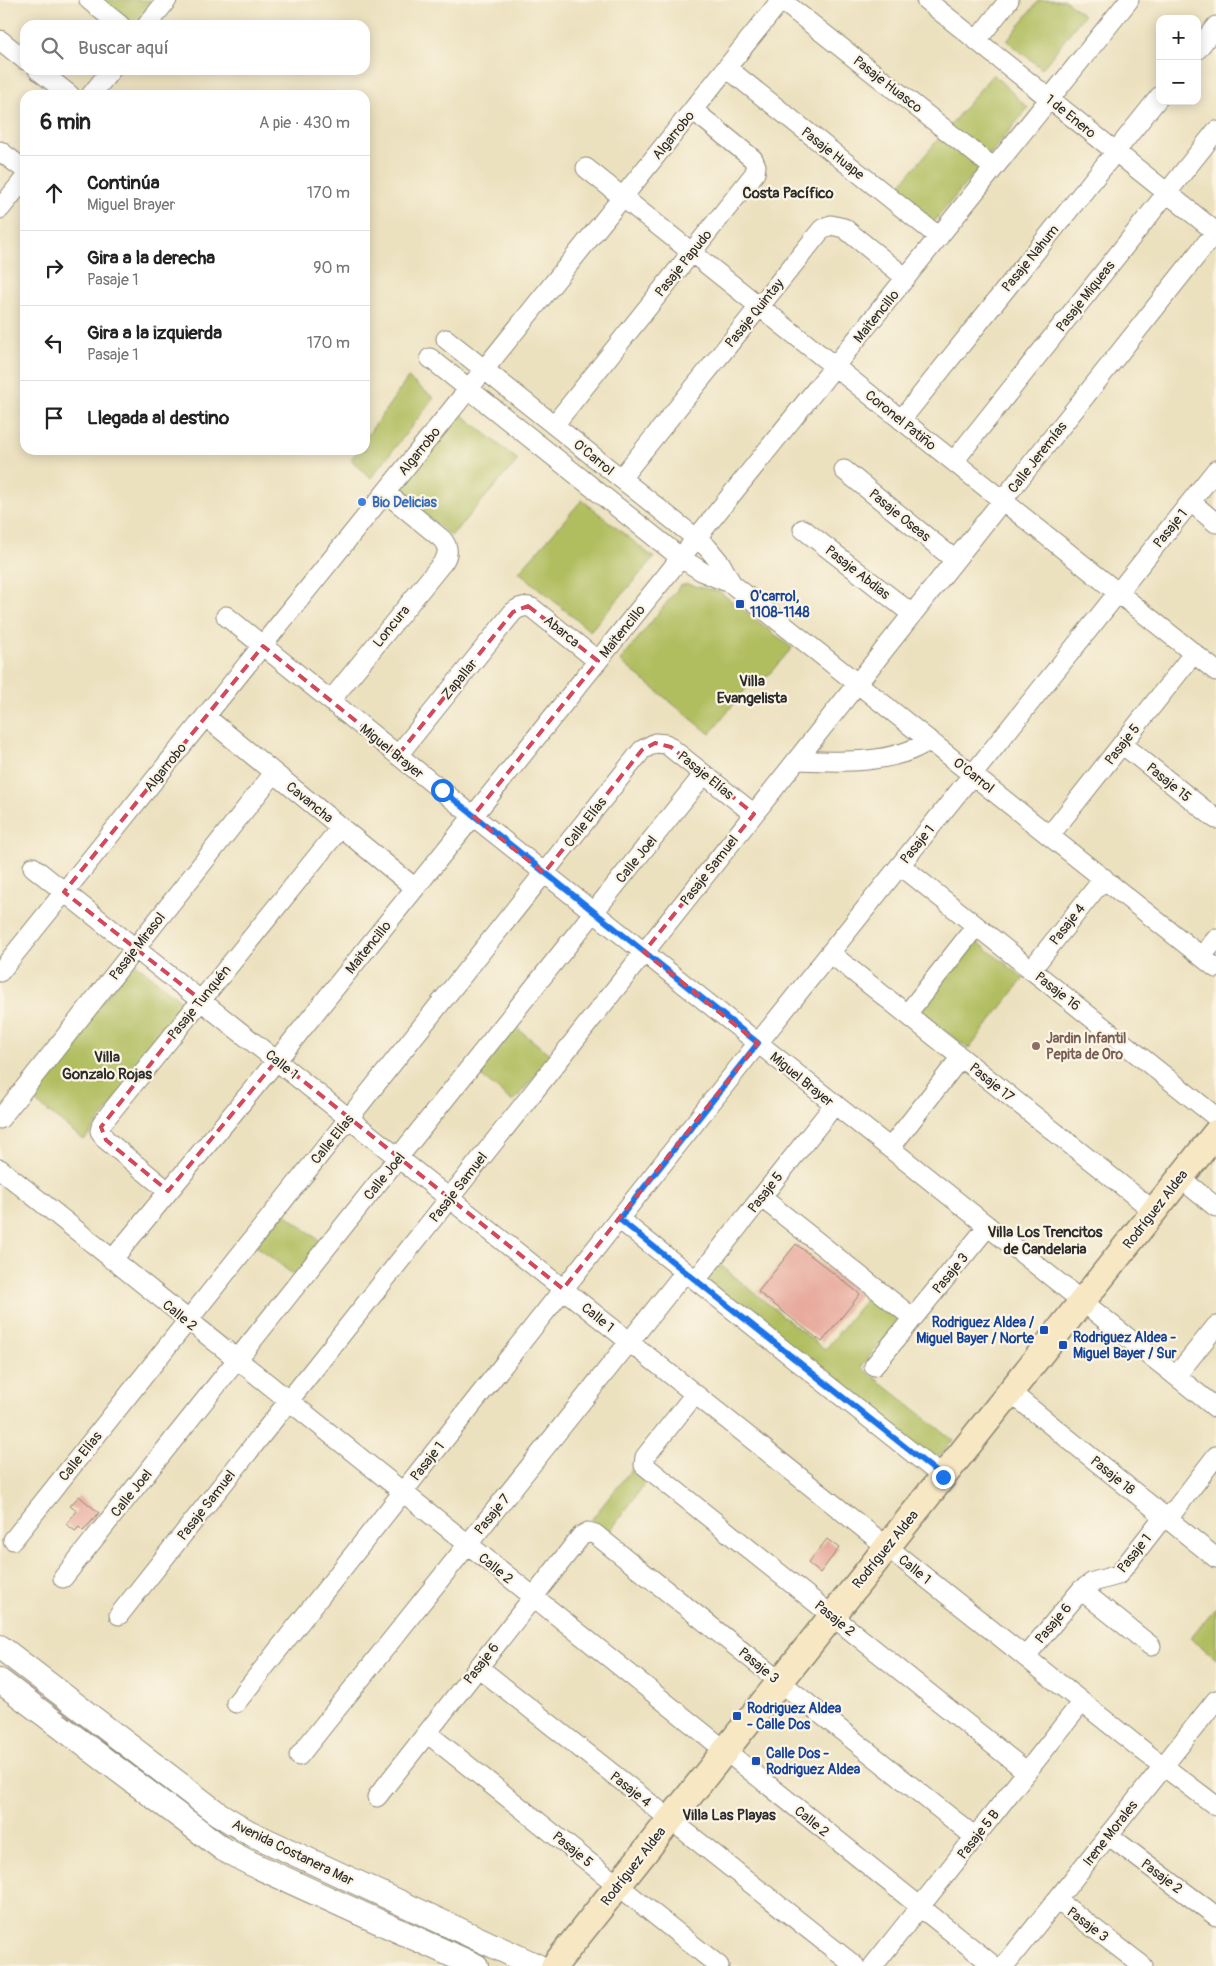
<!DOCTYPE html>
<html lang="es">
<head>
<meta charset="utf-8">
<style>
  :root { --surface:#fff; --page:#f2f2f2; --text:#222; --muted:#767676; --line:#e0e0e0 }
  body { margin:0; font-family:Pangolin,sans-serif; background:var(--page); color:var(--text) }
  .controls { position:absolute; right:15px; top:15px; display:grid; overflow:hidden; border-radius:10px; box-shadow:0 2px 12px #0003 }
  .controls button { width:45px; height:45px; display:grid; place-items:center; padding:0; border:0; border-bottom:1px solid var(--line); background:var(--surface); color:var(--text); font:25px sans-serif }
  .stop { position:absolute; width:15px; height:15px; margin:-11px; border:4px solid #1a73e8; border-radius:50%; background:#fff }
  .stop.end { background:#1a73e8; border-color:#fff; box-shadow:0 1px 5px #0008 }
  .list { margin:0; padding:0; list-style:none }
  h2 { display:flex; justify-content:space-between; align-items:center; height:65px; margin:0; padding:0 20px; font-size:21px }
  h2 small { font-size:16px; font-weight:400; color:var(--muted) }
  .list li { display:grid; grid-template-columns:32px 1fr auto; gap:15px; align-items:center; box-sizing:border-box; height:75px; padding:0 20px; border-top:1px solid var(--line) }
  .list b { display:block; font-size:19px; white-space:nowrap }
  .list p { margin:0; font-size:16px; white-space:nowrap; color:var(--muted) }
  .list em { font-size:16px; font-style:normal; color:var(--muted) }
  .icon { flex:none; width:28px; height:28px; fill:none; stroke:currentColor; stroke-width:2; stroke-linecap:round; stroke-linejoin:round }
  .map { position:relative; flex:none; width:1216px; height:1966px; overflow:hidden }
  .search { position:absolute; background:var(--surface); box-shadow:0 2px 12px #0003; left:20px; top:20px; width:350px; height:55px; display:flex; align-items:center; gap:12px; box-sizing:border-box; padding:0 18px; border-radius:15px; color:var(--muted); font-size:19px }
  .panel { position:absolute; background:var(--surface); box-shadow:0 2px 12px #0003; left:20px; top:90px; width:350px; height:365px; border-radius:15px }
  .map>svg:first-child { display:block }
  .green { fill:#b1be60; stroke:#6e7446 }
  .building { fill:#e7a99c }
  .lines { fill:none; stroke-linecap:round; stroke-linejoin:round }
  .minor-casing { stroke:#8c8675; stroke-width:21 }
  .tertiary-casing { stroke:#8c8675; stroke-width:26 }
  .secondary-casing { stroke:#8c8675; stroke-width:29 }
  .minor { stroke:#fff; stroke-width:19 }
  .tertiary { stroke:#fff; stroke-width:24 }
  .secondary { stroke:#f7e8c3; stroke-width:26 }
  .route { stroke:#1a73e8; stroke-width:6 }
  .marked { fill:none; stroke:#d1495b; stroke-width:4; stroke-dasharray:10 6; stroke-linejoin:round }
  .shop-dot { fill:#3f7fe0; stroke:#fcf5e5; stroke-width:2 }
  .transit-dot { fill:#1a4fb4; stroke:#fcf5e5; stroke-width:2 }
  .education-dot { fill:#8d6e63; stroke:#fcf5e5; stroke-width:2 }
  .labels { text-anchor:middle; stroke-width:4.5; stroke-linejoin:round; paint-order:stroke }
  .street-label { font-size:14px; fill:#2b2b2b; stroke:#fcf5e5 }
  .shop-label { font-size:14px; font-weight:bold; fill:#366cbe; stroke:#fcf5e5; text-anchor:start }
  .transit-label { font-size:14px; font-weight:bold; fill:#164399; stroke:#fcf5e5; text-anchor:start }
  .education-label { font-size:14px; font-weight:bold; fill:#785e54; stroke:#fcf5e5; text-anchor:start }
  .neighbourhood-label { font-size:15px; font-weight:bold; fill:#2b2b2b; stroke:#fcf5e5 }
</style>
</head>
<body>
<div class="map">
<svg width="1216" height="1966" viewBox="0 0 1216 1966">
  <rect width="100%" height="100%" fill="#fcf5e5"/>
  <filter id="ink" filterUnits="userSpaceOnUse"><feTurbulence type="fractalNoise" baseFrequency=".02" numOctaves="2"/><feDisplacementMap in="SourceGraphic" scale="10" xChannelSelector="R" yChannelSelector="G"/><feConvolveMatrix kernelMatrix="1 2 1 2 8 2 1 2 1" color-interpolation-filters="sRGB"/></filter>
  <filter id="wash" filterUnits="userSpaceOnUse"><feTurbulence type="fractalNoise" baseFrequency=".0096" numOctaves="4" result="noise"/><feDisplacementMap in="SourceGraphic" scale="20" xChannelSelector="R" yChannelSelector="G"/><feGaussianBlur stdDeviation="1.12" result="paint"/><feColorMatrix in="noise" values="0 0 0 0 0 0 0 0 0 0 0 0 0 0 0 0 0 1.4 0 .05"/><feComposite in="paint" operator="in"/></filter>
  <g filter="url(#wash)">
    <rect width="100%" height="100%" fill="#ece1bf"/>
    <path class="green" d="M 99,0 L 156,0 L 138,23 L 130,24 Z
      M 1039,0 L 1065,0 L 1084,15 L 1042,69 L 1007,41 Z
      M 993,74 L 1028,108 L 934,222 L 895,191 Z
      M 408,378 L 434,398 L 371,478 L 351,460 L 357,450 L 365,450 L 365,439 Z
      M 460,413 L 518,460 L 451,536 L 398,491 Z
      M 582,500 L 654,558 L 590,631 L 519,572 Z
      M 687,584 L 720,592 L 792,648 L 763,681 L 756,676 L 710,734 L 620,661 L 680,586 Z
      M 975,940 L 1024,978 L 969,1049 L 919,1011 Z
      M 134,962 L 190,1008 L 84,1140 L 27,1095 Z
      M 513,1025 L 552,1056 L 513,1102 L 476,1072 Z
      M 282,1211 L 321,1242 L 295,1276 L 255,1245 Z
      M 719,1264 L 825,1350 L 869,1295 L 900,1319 L 861,1367 L 953,1440 L 935,1462 L 705,1280 Z
      M 631,1470 L 646,1482 L 608,1534 L 591,1520 Z
      M 1216,1607 L 1216,1658 L 1190,1638 Z"/>
    <g id="blocks">
      <path class="building" d="M 796,1244 L 860,1294 L 822,1342 L 758,1292 Z
        M 79,1496 L 99,1513 L 83,1531 L 79,1527 L 75,1531 L 66,1524 L 77,1511 L 70,1506 Z
        M 827,1539 L 839,1548 L 820,1573 L 808,1563 Z"/>
    </g>
  </g>
  <g filter="url(#ink)">
    <use href="#blocks" fill-opacity="0" stroke="#8c8675" stroke-width="1"/>
    <g class="lines">
      <g class="minor-casing">
        <path id="minor" d="M 89,0 L 120,25
          M 781,0 L 994,168
          M 926,0 L 1216,232
          M 147,25 L 167,0
          M 0,40 L 25,60
          M 977,40 L 1009,0
          M 1197,50 L 1216,26
          M 727,68 L 939,237
          M 38,70 L 70,95
          M 91,95 L 111,70
          M 0,151 L 25,170
          M 586,168 L 1216,671
          M 0,209 L 25,178
          M 446,339 L 707,547 L 721,564 L 732,584
          M 430,358 L 681,558 L 703,572 L 732,584 L 1216,968
          M 901,420 L 1160,96
          M 554,425 L 755,173 L 756,166 L 753,159 L 693,110
          M 954,461 L 1216,131
          M 844,470 L 955,560
          M 621,478 L 822,229 L 831,225 L 844,228 L 906,278
          M 1191,502 L 1216,523
          M 803,529 L 912,614
          M 226,616 L 473,816 L 1216,1408
          M 331,700 L 444,561 C 449,553 448,546 442,539 L 386,493
          M 206,717 L 415,888
          M 1122,744 L 1216,819
          M 398,755 L 513,612 C 519,607 525,605 532,608 L 598,661
          M 797,760 C 840,762 893,765 930,740
          M 1050,835 L 1194,653
          M 900,865 L 1216,1117
          M 33,867 L 1146,1753 L 1216,1806
          M 830,953 L 1154,1211
          M 1202,956 L 1216,939
          M 1031,970 L 1104,878
          M 0,972 L 781,0
          M 907,1014 L 976,926
          M 0,1119 L 274,773
          M 890,1148 L 961,1057
          M 0,1169 L 994,1966
          M 1180,1178 L 1216,1207
          M 168,1191 L 106,1140 L 100,1131 L 102,1123 L 341,827
          M 761,1197 L 913,1318
          M 619,1219 L 943,1477
          M 112,1260 L 277,1060 L 1129,0
          M 696,1280 L 835,1104
          M 874,1366 L 988,1226
          M 1176,1376 L 1216,1326
          M 1010,1392 L 1216,1558
          M 695,1394 L 645,1457 L 644,1465 L 1027,1772
          M 13,1540 L 642,750 L 655,743 L 666,744 L 754,814
          M 63,1578 L 704,774
          M 1081,1590 L 1151,1646
          M 119,1615 L 1216,231
          M 1025,1657 L 1081,1590 L 1093,1582 L 1118,1575 L 1157,1525 L 1174,1511 L 1216,1456
          M 478,1667 L 855,1966
          M 236,1703 L 758,1043 L 1216,470
          M 427,1733 L 719,1966
          M 299,1756 L 685,1272
          M 377,1797 L 581,1536 L 588,1532 L 595,1534 L 975,1837
          M 1108,1835 L 1216,1916
          M 1057,1900 L 1143,1966
          M 873,1966 L 1082,1702
          M 1004,1966 L 1216,1700"/>
      </g>
      <g class="tertiary-casing">
        <path id="tertiary" d="M 0,1647 L 217,1813 L 248,1832 L 537,1966
          M 0,1681 L 223,1849 L 252,1864 L 476,1966"/>
      </g>
      <g class="secondary-casing">
        <path id="secondary" d="M 554,1966 L 1216,1133"/>
      </g>
      <use href="#minor" class="minor"/>
      <use href="#tertiary" class="tertiary"/>
      <use href="#secondary" class="secondary"/>
    </g>
  </g>
  <g class="lines" filter="url(#ink)">
    <path class="route" d="M 442,790 L 758,1043 L 619,1219 L 943,1477"/>
  </g>
  <path class="marked" d="M 528,606 L 598,661 L 473,816 L 544,873 L 642,750 L 655,743 L 671,747 L 754,814 L 644,952 L 758,1043 L 563,1289 L 277,1060 L 168,1191 L 106,1140 L 101,1127 L 201,1000 L 64,892 L 263,646 L 398,755 L 513,612 Z"/>
  <circle class="shop-dot" cx="362" cy="502" r="5"/>
  <g class="transit-dot">
    <rect x="735" y="599" width="10" height="10" rx="2.5"/>
    <rect x="1039" y="1325" width="10" height="10" rx="2.5"/>
    <rect x="1058" y="1340" width="10" height="10" rx="2.5"/>
    <rect x="732" y="1711" width="10" height="10" rx="2.5"/>
    <rect x="751" y="1756" width="10" height="10" rx="2.5"/>
  </g>
  <circle class="education-dot" cx="1036" cy="1046" r="5"/>
  <g class="labels">
    <g class="street-label">
      <text transform="translate(888 84) rotate(38)" y="5">Pasaje Huasco</text>
      <text transform="translate(1071 116) rotate(39)" y="5">1 de Enero</text>
      <text transform="translate(673 135) rotate(-51)" y="5">Algarrobo</text>
      <text transform="translate(833 153) rotate(38)" y="5">Pasaje Huape</text>
      <text transform="translate(1030 258) rotate(-51)" y="5">Pasaje Nahum</text>
      <text transform="translate(683 263) rotate(-51)" y="5">Pasaje Papudo</text>
      <text transform="translate(1085 296) rotate(-52)" y="5">Pasaje Miqueas</text>
      <text transform="translate(754 313) rotate(-51)" y="5">Pasaje Quintay</text>
      <text transform="translate(876 316) rotate(-51)" y="5">Maitencillo</text>
      <text transform="translate(901 420) rotate(39)" y="5">Coronel Patiño</text>
      <text transform="translate(419 451) rotate(-51)" y="5">Algarrobo</text>
      <text transform="translate(594 457) rotate(39)" y="5">O'Carrol</text>
      <text transform="translate(1037 457) rotate(-52)" y="5">Calle Jeremías</text>
      <text transform="translate(900 515) rotate(39)" y="5">Pasaje Oseas</text>
      <text transform="translate(1170 528) rotate(-51)" y="5">Pasaje 1</text>
      <text transform="translate(858 572) rotate(38)" y="5">Pasaje Abdias</text>
      <text transform="translate(391 626) rotate(-51)" y="5">Loncura</text>
      <text transform="translate(562 631) rotate(39)" y="5">Abarca</text>
      <text transform="translate(622 631) rotate(-51)" y="5">Maitencillo</text>
      <text transform="translate(459 679) rotate(-51)" y="5">Zapallar</text>
      <text transform="translate(1122 744) rotate(-52)" y="5">Pasaje 5</text>
      <text transform="translate(392 751) rotate(39)" y="5">Miguel Brayer</text>
      <text transform="translate(165 767) rotate(-51)" y="5">Algarrobo</text>
      <text transform="translate(706 775) rotate(39)" y="5">Pasaje Elías</text>
      <text transform="translate(974 775) rotate(38)" y="5">O'Carrol</text>
      <text transform="translate(1169 782) rotate(39)" y="5">Pasaje 15</text>
      <text transform="translate(310 802) rotate(39)" y="5">Cavancha</text>
      <text transform="translate(585 822) rotate(-52)" y="5">Calle Elías</text>
      <text transform="translate(917 844) rotate(-51)" y="5">Pasaje 1</text>
      <text transform="translate(636 859) rotate(-51)" y="5">Calle Joel</text>
      <text transform="translate(709 870) rotate(-52)" y="5">Pasaje Samuel</text>
      <text transform="translate(1067 924) rotate(-52)" y="5">Pasaje 4</text>
      <text transform="translate(137 946) rotate(-52)" y="5">Pasaje Mirasol</text>
      <text transform="translate(368 947) rotate(-51)" y="5">Maitencillo</text>
      <text transform="translate(1058 991) rotate(38)" y="5">Pasaje 16</text>
      <text transform="translate(199 1002) rotate(-51)" y="5">Pasaje Tunquén</text>
      <text transform="translate(282 1064) rotate(39)" y="5">Calle 1</text>
      <text transform="translate(802 1079) rotate(39)" y="5">Miguel Brayer</text>
      <text transform="translate(992 1082) rotate(39)" y="5">Pasaje 17</text>
      <text transform="translate(332 1139) rotate(-51)" y="5">Calle Elías</text>
      <text transform="translate(384 1176) rotate(-51)" y="5">Calle Joel</text>
      <text transform="translate(458 1187) rotate(-52)" y="5">Pasaje Samuel</text>
      <text transform="translate(765 1192) rotate(-52)" y="5">Pasaje 5</text>
      <text transform="translate(1155 1209) rotate(-52)" y="5">Rodríguez Aldea</text>
      <text transform="translate(950 1273) rotate(-51)" y="5">Pasaje 3</text>
      <text transform="translate(180 1315) rotate(39)" y="5">Calle 2</text>
      <text transform="translate(598 1317) rotate(39)" y="5">Calle 1</text>
      <text transform="translate(80 1456) rotate(-51)" y="5">Calle Elías</text>
      <text transform="translate(427 1461) rotate(-52)" y="5">Pasaje 1</text>
      <text transform="translate(1113 1475) rotate(39)" y="5">Pasaje 18</text>
      <text transform="translate(131 1493) rotate(-51)" y="5">Calle Joel</text>
      <text transform="translate(206 1505) rotate(-52)" y="5">Pasaje Samuel</text>
      <text transform="translate(492 1514) rotate(-51)" y="5">Pasaje 7</text>
      <text transform="translate(885 1549) rotate(-51)" y="5">Rodríguez Aldea</text>
      <text transform="translate(1134 1553) rotate(-51)" y="5">Pasaje 1</text>
      <text transform="translate(496 1568) rotate(39)" y="5">Calle 2</text>
      <text transform="translate(915 1569) rotate(39)" y="5">Calle 1</text>
      <text transform="translate(835 1618) rotate(39)" y="5">Pasaje 2</text>
      <text transform="translate(1053 1623) rotate(-50)" y="5">Pasaje 6</text>
      <text transform="translate(481 1663) rotate(-52)" y="5">Pasaje 6</text>
      <text transform="translate(759 1665) rotate(39)" y="5">Pasaje 3</text>
      <text transform="translate(631 1789) rotate(38)" y="5">Pasaje 4</text>
      <text transform="translate(812 1821) rotate(39)" y="5">Calle 2</text>
      <text transform="translate(1110 1833) rotate(-52)" y="5">Irene Morales</text>
      <text transform="translate(978 1834) rotate(-52)" y="5">Pasaje 5 B</text>
      <text transform="translate(573 1849) rotate(39)" y="5">Pasaje 5</text>
      <text transform="translate(293 1852) rotate(26)" y="5">Avenida Costanera Mar</text>
      <text transform="translate(633 1866) rotate(-52)" y="5">Rodríguez Aldea</text>
      <text transform="translate(1162 1876) rotate(37)" y="5">Pasaje 2</text>
      <text transform="translate(1088 1924) rotate(37)" y="5">Pasaje 3</text>
    </g>
    <g class="shop-label">
      <text x="372" y="507">Bio Delicias</text>
    </g>
    <g class="transit-label">
      <text x="750" y="601">O'carrol,<tspan x="750" dy="16">1108-1148</tspan></text>
      <text x="1034" y="1327" text-anchor="end">Rodriguez Aldea /<tspan x="1034" dy="16">Miguel Bayer / Norte</tspan></text>
      <text x="1073" y="1342">Rodriguez Aldea -<tspan x="1073" dy="16">Miguel Bayer / Sur</tspan></text>
      <text x="747" y="1713">Rodriguez Aldea<tspan x="747" dy="16">- Calle Dos</tspan></text>
      <text x="766" y="1758">Calle Dos -<tspan x="766" dy="16">Rodriguez Aldea</tspan></text>
    </g>
    <g class="education-label">
      <text x="1046" y="1043">Jardin Infantil<tspan x="1046" dy="16">Pepita de Oro</tspan></text>
    </g>
    <g class="neighbourhood-label">
      <text x="788" y="198">Costa Pacífico</text>
      <text x="752" y="686">Villa<tspan x="752" dy="17">Evangelista</tspan></text>
      <text x="107" y="1062">Villa<tspan x="107" dy="17">Gonzalo Rojas</tspan></text>
      <text x="1045" y="1237">Villa Los Trencitos<tspan x="1045" dy="17">de Candelaria</tspan></text>
      <text x="729" y="1820">Villa Las Playas</text>
    </g>
  </g>
</svg>
<div class="controls">
<button>+</button>
<button>−</button>
</div>
<div class="stop" style="left:442px;top:790px"></div>
<div class="stop end" style="left:943px;top:1477px"></div>
<div class="search"><svg class="icon" aria-label="search" viewBox="0 0 24 24"><circle cx="10" cy="10" r="6"/><path d="M15 15l6 6"/></svg>Buscar aquí</div>
<section class="panel">
<h2>6 min<small>A pie · 430 m</small></h2>
<ul class="list">
<li><svg class="icon" aria-label="ahead" viewBox="0 0 24 24"><path d="M12 20V5M6 11l6-6 6 6"/></svg><div><b>Continúa</b><p>Miguel Brayer</p></div><em>170 m</em></li>
<li><svg class="icon" aria-label="right" viewBox="0 0 24 24"><path d="M7 20v-9h11M14 6l5 5-5 5"/></svg><div><b>Gira a la derecha</b><p>Pasaje 1</p></div><em>90 m</em></li>
<li><svg class="icon" aria-label="left" viewBox="0 0 24 24"><path d="M17 20v-9H6M10 6l-5 5 5 5"/></svg><div><b>Gira a la izquierda</b><p>Pasaje 1</p></div><em>170 m</em></li>
<li><svg class="icon" aria-label="arrive" viewBox="0 0 24 24"><path d="M6 21V4h12l-3 4 3 4H6"/></svg><div><b>Llegada al destino</b></div></li>
</ul>
</section>
</div>
</body>
</html>
